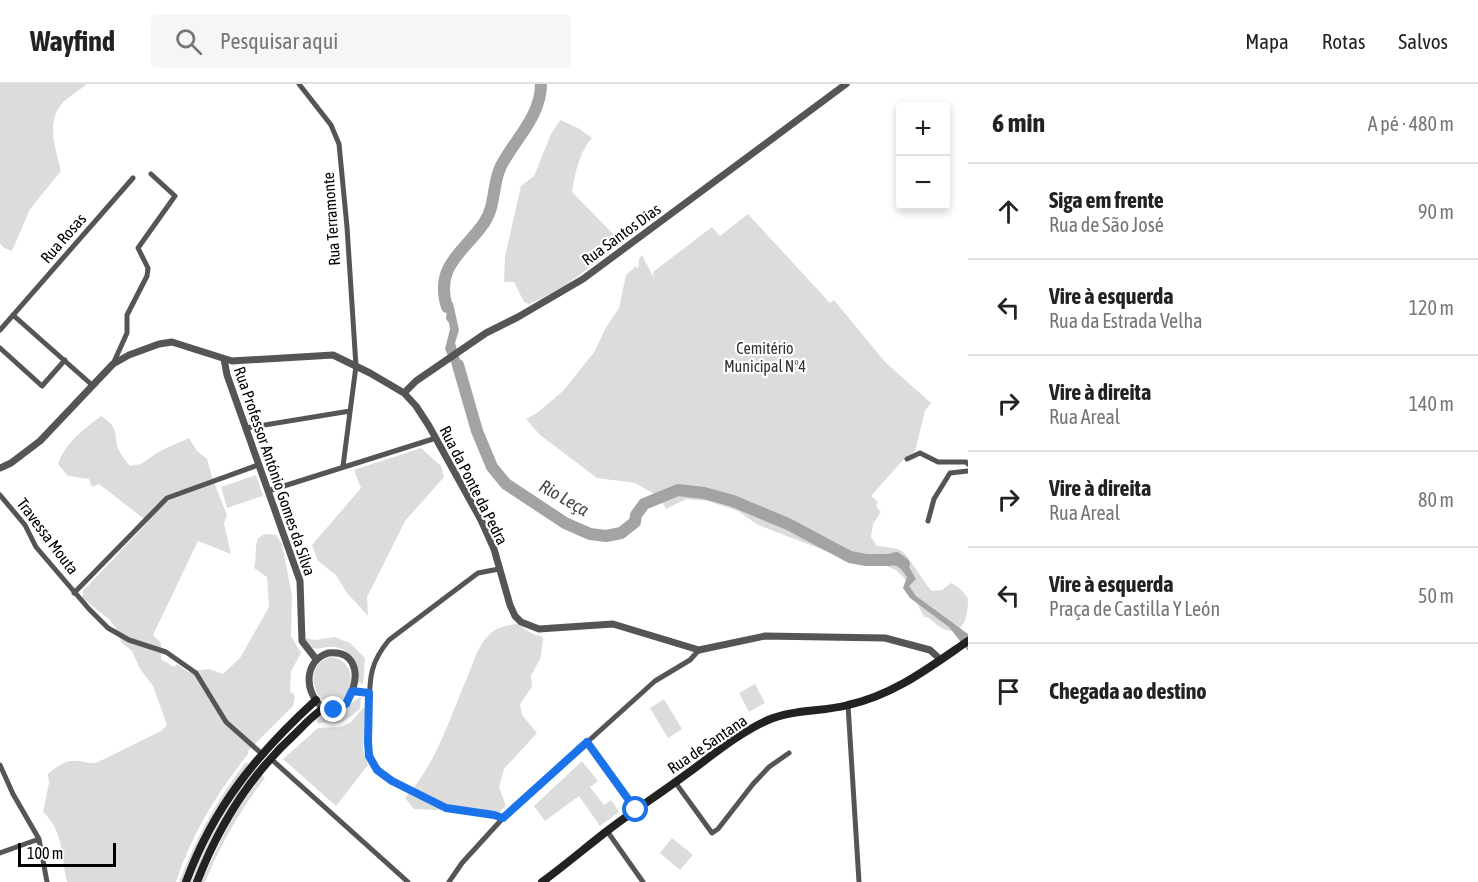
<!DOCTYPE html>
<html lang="pt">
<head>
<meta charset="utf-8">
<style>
  :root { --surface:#fff; --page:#f6f6f6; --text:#222; --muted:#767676; --line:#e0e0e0 }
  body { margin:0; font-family:"Asap Condensed",sans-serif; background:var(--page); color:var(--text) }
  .controls { position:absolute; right:18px; top:18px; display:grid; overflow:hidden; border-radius:6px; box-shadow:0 3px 9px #0003 }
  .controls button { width:54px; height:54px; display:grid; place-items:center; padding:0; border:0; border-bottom:2px solid var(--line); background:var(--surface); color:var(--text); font:30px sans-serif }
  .scale { position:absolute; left:18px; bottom:15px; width:98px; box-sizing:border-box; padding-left:6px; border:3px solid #000; border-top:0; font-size:16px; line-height:21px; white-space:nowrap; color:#000; -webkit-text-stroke:4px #fff; paint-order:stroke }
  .stop { position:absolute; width:18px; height:18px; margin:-14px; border:4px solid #1a73e8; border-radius:50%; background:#fff }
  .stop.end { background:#1a73e8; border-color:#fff; box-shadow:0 2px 6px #0008 }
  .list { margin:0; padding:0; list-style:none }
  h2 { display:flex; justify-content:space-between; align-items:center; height:78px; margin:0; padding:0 24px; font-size:26px }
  h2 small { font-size:20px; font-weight:400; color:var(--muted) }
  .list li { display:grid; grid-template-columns:39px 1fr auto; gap:18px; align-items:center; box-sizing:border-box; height:96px; padding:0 24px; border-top:2px solid var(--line) }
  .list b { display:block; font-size:22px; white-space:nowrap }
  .list p { margin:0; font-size:20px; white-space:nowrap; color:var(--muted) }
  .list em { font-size:20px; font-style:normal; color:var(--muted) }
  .icon { flex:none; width:33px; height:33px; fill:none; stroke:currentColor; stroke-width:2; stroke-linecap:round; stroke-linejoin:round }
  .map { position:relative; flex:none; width:968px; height:798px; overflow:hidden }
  header { display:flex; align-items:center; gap:36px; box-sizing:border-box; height:84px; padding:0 30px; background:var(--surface); border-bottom:2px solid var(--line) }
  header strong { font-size:28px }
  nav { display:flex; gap:33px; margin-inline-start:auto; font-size:21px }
  .search { width:420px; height:54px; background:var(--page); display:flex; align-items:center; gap:15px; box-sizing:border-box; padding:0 21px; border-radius:6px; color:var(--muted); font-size:22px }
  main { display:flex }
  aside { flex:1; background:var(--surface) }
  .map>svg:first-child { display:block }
  .green { fill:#dcdcdc }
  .water { fill:#a3a3a3 }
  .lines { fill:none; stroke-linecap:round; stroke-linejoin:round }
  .river { stroke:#a3a3a3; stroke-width:12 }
  .minor { stroke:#555; stroke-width:5 }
  .tertiary { stroke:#555; stroke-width:7 }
  .secondary { stroke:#222; stroke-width:8 }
  .route { stroke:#1a73e8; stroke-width:8 }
  .labels { text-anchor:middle; stroke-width:4.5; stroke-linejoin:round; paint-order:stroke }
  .street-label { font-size:16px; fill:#000; stroke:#fff }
  .park-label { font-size:16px; fill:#333; stroke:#fff }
  .water-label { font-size:18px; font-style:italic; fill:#444; stroke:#fff }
</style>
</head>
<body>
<header>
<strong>Wayfind</strong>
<div class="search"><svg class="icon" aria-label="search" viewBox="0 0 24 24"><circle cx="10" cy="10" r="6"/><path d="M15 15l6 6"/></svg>Pesquisar aqui</div>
<nav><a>Mapa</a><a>Rotas</a><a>Salvos</a></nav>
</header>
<main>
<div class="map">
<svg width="968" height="798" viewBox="0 0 968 798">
  <rect width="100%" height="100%" fill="#fff"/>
  <path class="green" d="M 0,0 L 87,0 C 79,7 67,13 61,21 C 46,39 56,67 61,87 L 30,125 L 12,167 L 4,164 L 0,159 Z
    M 560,36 L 578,44 L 592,54 C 579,69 575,89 572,108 L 614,151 L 616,161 C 591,184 561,207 529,220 L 524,218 L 514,198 L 505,198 L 504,199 L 505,172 L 521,102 L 534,92 L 551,50 Z
    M 748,130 L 830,219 L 834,216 L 886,279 L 931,319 L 925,327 L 915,367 L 903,376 L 871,412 L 878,418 L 876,422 L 881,428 L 873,440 L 871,453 L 877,462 C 885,463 895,463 902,467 C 908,471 924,499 932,507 L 942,506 L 951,499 C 957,502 965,508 968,515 C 968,529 965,552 946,546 C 940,544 933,537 927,533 L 924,533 L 904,494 L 896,486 L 869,475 L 853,476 L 834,470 L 758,441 L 738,427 L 708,417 L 686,415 L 666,425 L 658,412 L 635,399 L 597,394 L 540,351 L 526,335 L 537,329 L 563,307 L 595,267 L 605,245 L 619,224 L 626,191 L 636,182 L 638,185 L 639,175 L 642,171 L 654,194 L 653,188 L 712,143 L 720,152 Z
    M 101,332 C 124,347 110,352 121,370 C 123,374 127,378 130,382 L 141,380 L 160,367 L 189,354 L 197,367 L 207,375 L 212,393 L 227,431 L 224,439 L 231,470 L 198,457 L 153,551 L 161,559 L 161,575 L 174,583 L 177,580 L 188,588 L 209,585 L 223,590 L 240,574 L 269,523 L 267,493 L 254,484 C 257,474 254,466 258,454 L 265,450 L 276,451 L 282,460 L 292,512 L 291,552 L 301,569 L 291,587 L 290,609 L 292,608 L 295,612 L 293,622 L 248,667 L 248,670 C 217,709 191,751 176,798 L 67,798 C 61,772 64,747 43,728 L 49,699 L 48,690 C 59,680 69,674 84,678 C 90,679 92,680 98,678 L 161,647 L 167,641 L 153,602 L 140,585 L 132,567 L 121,558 L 118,547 L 109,535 L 82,514 L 83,507 L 148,438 L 99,400 L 92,403 L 89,395 L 68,392 L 58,380 C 65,359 84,345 101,332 Z
    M 421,364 L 441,382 L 444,393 L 405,437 L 367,513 L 368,532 L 347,509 L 336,491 L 318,477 L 312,461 L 361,404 L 354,386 Z
    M 256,391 L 263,412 L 227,424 L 221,403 Z
    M 517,540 L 531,549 L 543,553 L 541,573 L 531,592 L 532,603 L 520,620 L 522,631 L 537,649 L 504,685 L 499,703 L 506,722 L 496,731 L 483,733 L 452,724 L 436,726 L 414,725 L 405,714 C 436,681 449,635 467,594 C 474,578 477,561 491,549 C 498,543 508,541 517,540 Z
    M 335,553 L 350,559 L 365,574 L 363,601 L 358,597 C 360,580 351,564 333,563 C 327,562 320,566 314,564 C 309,562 307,558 304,554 L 315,556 Z
    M 331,573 C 361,577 354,620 330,622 C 312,614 304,580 331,573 Z
    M 755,600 L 765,619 L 749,628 L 739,609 Z
    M 361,613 L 360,625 C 352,631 345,639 334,639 C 328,639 325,637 319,640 L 315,635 C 326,626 329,632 339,628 C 348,625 352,616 361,613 Z
    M 664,615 L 682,645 L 668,654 L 650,624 Z
    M 363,624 L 365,624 L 365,628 L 363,666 L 368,681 L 336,722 L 283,675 L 318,644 L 341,643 L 351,638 Z
    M 582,677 L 598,697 L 590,703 L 604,721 L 611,716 L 619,728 L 600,742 L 579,712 L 545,737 L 534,722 Z
    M 246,678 L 249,680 C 220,716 200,755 183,798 L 179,798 C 196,754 217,715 246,678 Z
    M 254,684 L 256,686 L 217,745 L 193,798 L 191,798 C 206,757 228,719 254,684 Z
    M 262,691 L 265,694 C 240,726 221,760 205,798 L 201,798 L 231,735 Z
    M 672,754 L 693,771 L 680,786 L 660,769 Z"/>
  <path class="water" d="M 444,208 L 447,216 L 453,219 L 459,246 L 455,259 L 465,292 L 459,296 L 445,265 L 450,245 L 449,239 L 446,235 L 447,225 L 440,220 L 439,210 Z
    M 890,471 L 902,471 L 916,495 L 909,502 L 916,512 L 968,550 L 968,567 L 949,543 L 910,514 L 903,504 L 907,493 L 898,481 L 893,482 Z"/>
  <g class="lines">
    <path class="river" d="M 447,223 C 434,182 464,168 484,139 C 496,122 492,100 501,82 C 515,55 541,32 541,0
      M 458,281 L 477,347 L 492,383 L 506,400 L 565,439 L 590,450 L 606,452 L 621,449 L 635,438 L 636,431 L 644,420 L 678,406 L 704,409 L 733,417 L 788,440 L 850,473 L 866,476 L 889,476 L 896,474 L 904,480"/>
    <path class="minor" d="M 299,0 L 331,41 L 339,60 L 347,143 L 356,282 L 343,382
      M 13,231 L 92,301
      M 0,246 L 133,94
      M 0,264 L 42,302 L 65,276
      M 113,280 L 127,249 L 127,231 L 147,192 L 148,184 L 138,164 L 175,112 L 151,90
      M 246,344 L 350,327
      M 907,375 L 920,369 L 938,378 L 966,378 L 968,380
      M 268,407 L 436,354
      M 0,411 L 25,441 L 36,463 L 89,525 L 108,544 L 129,556 L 166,568 L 196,589 L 226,638 L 261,669
      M 928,437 L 934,415 L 950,389 L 968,387
      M 499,485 L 478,489 L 389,556 C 368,581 370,597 369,628 C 367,677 367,684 412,707 C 422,713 433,720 445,723 C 464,729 484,727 503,734
      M 74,509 L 167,414 L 258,381
      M 352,607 L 369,609
      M 848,621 L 859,798
      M 587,659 L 636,726
      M 270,674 L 408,798
      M 0,681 L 13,710 L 39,755 L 47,798
      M 675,698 L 712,749 L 718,745 L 753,700 L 769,683 L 789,669
      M 607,747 L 643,798
      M 0,769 L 39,755
      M 449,798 L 462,779 L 503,734 L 655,597 L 690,576 L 699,566"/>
    <path class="tertiary" d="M 224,275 L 227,291 L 300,497 L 302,557 L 316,575
      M 404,309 L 416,297 L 486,249 L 518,233 L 583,195 L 846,0
      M 0,384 L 11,379 L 40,357 L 113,280 L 129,271 L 159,260 L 172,258 L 232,277 L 333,271 L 370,289 L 404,309 L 416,322 L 429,342 L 481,436 L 494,465 L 510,521 L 515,532 L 521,538 L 539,545 L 613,540 L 699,566 L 765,552 L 885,554 L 930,566 L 941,576
      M 328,569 C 380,563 346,653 318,619 C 304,602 306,577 328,569 Z"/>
    <path class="secondary" d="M 186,798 C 214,722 257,670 316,616
      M 197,798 C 219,741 251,690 296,649 C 305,640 313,631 324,624
      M 542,798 C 564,782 585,764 607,747 C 633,727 661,709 688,689 C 714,670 739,649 768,636 C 794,625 822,628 848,621 C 894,611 930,583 968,557"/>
  </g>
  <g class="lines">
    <path class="route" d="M 334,626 L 346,620 L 352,607 L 369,609 L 368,658 L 369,672 L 377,686 L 392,697 L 446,724 L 494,731 L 503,734 L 587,658 L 636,726"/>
  </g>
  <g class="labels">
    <g class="street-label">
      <text transform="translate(331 135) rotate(-94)" y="6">Rua Terramonte</text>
      <text transform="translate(621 150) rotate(-36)" y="6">Rua Santos Dias</text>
      <text transform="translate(63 154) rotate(-49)" y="6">Rua Rosas</text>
      <text transform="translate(275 387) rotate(71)" y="6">Rua Professor António Gomes da Silva</text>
      <text transform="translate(474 401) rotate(63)" y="6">Rua da Ponte da Pedra</text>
      <text transform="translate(48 452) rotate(53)" y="6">Travessa Mouta</text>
      <text transform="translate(707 660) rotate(-34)" y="6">Rua de Santana</text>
    </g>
    <g class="park-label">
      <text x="765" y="270">Cemitério<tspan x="765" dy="18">Municipal Nº4</tspan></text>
    </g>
    <g class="water-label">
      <text transform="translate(564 414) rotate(30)" y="6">Rio Leça</text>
    </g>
  </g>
</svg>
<div class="controls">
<button>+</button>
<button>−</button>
</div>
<div class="scale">100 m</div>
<div class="stop" style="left:636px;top:726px"></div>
<div class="stop end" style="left:334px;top:626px"></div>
</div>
<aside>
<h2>6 min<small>A pé · 480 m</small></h2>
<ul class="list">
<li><svg class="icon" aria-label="ahead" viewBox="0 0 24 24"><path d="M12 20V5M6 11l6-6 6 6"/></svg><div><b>Siga em frente</b><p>Rua de São José</p></div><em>90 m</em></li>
<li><svg class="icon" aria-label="left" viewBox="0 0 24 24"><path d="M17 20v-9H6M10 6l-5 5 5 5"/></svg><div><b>Vire à esquerda</b><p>Rua da Estrada Velha</p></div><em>120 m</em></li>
<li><svg class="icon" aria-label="right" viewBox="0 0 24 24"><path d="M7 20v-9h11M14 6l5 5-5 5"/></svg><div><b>Vire à direita</b><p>Rua Areal</p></div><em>140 m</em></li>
<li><svg class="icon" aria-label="right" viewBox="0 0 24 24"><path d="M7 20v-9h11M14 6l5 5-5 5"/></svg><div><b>Vire à direita</b><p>Rua Areal</p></div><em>80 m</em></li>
<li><svg class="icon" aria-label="left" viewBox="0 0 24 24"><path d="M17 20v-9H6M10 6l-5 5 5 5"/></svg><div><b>Vire à esquerda</b><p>Praça de Castilla Y León</p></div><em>50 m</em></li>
<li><svg class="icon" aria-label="arrive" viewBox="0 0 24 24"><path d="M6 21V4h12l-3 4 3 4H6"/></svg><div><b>Chegada ao destino</b></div></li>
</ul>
</aside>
</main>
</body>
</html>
